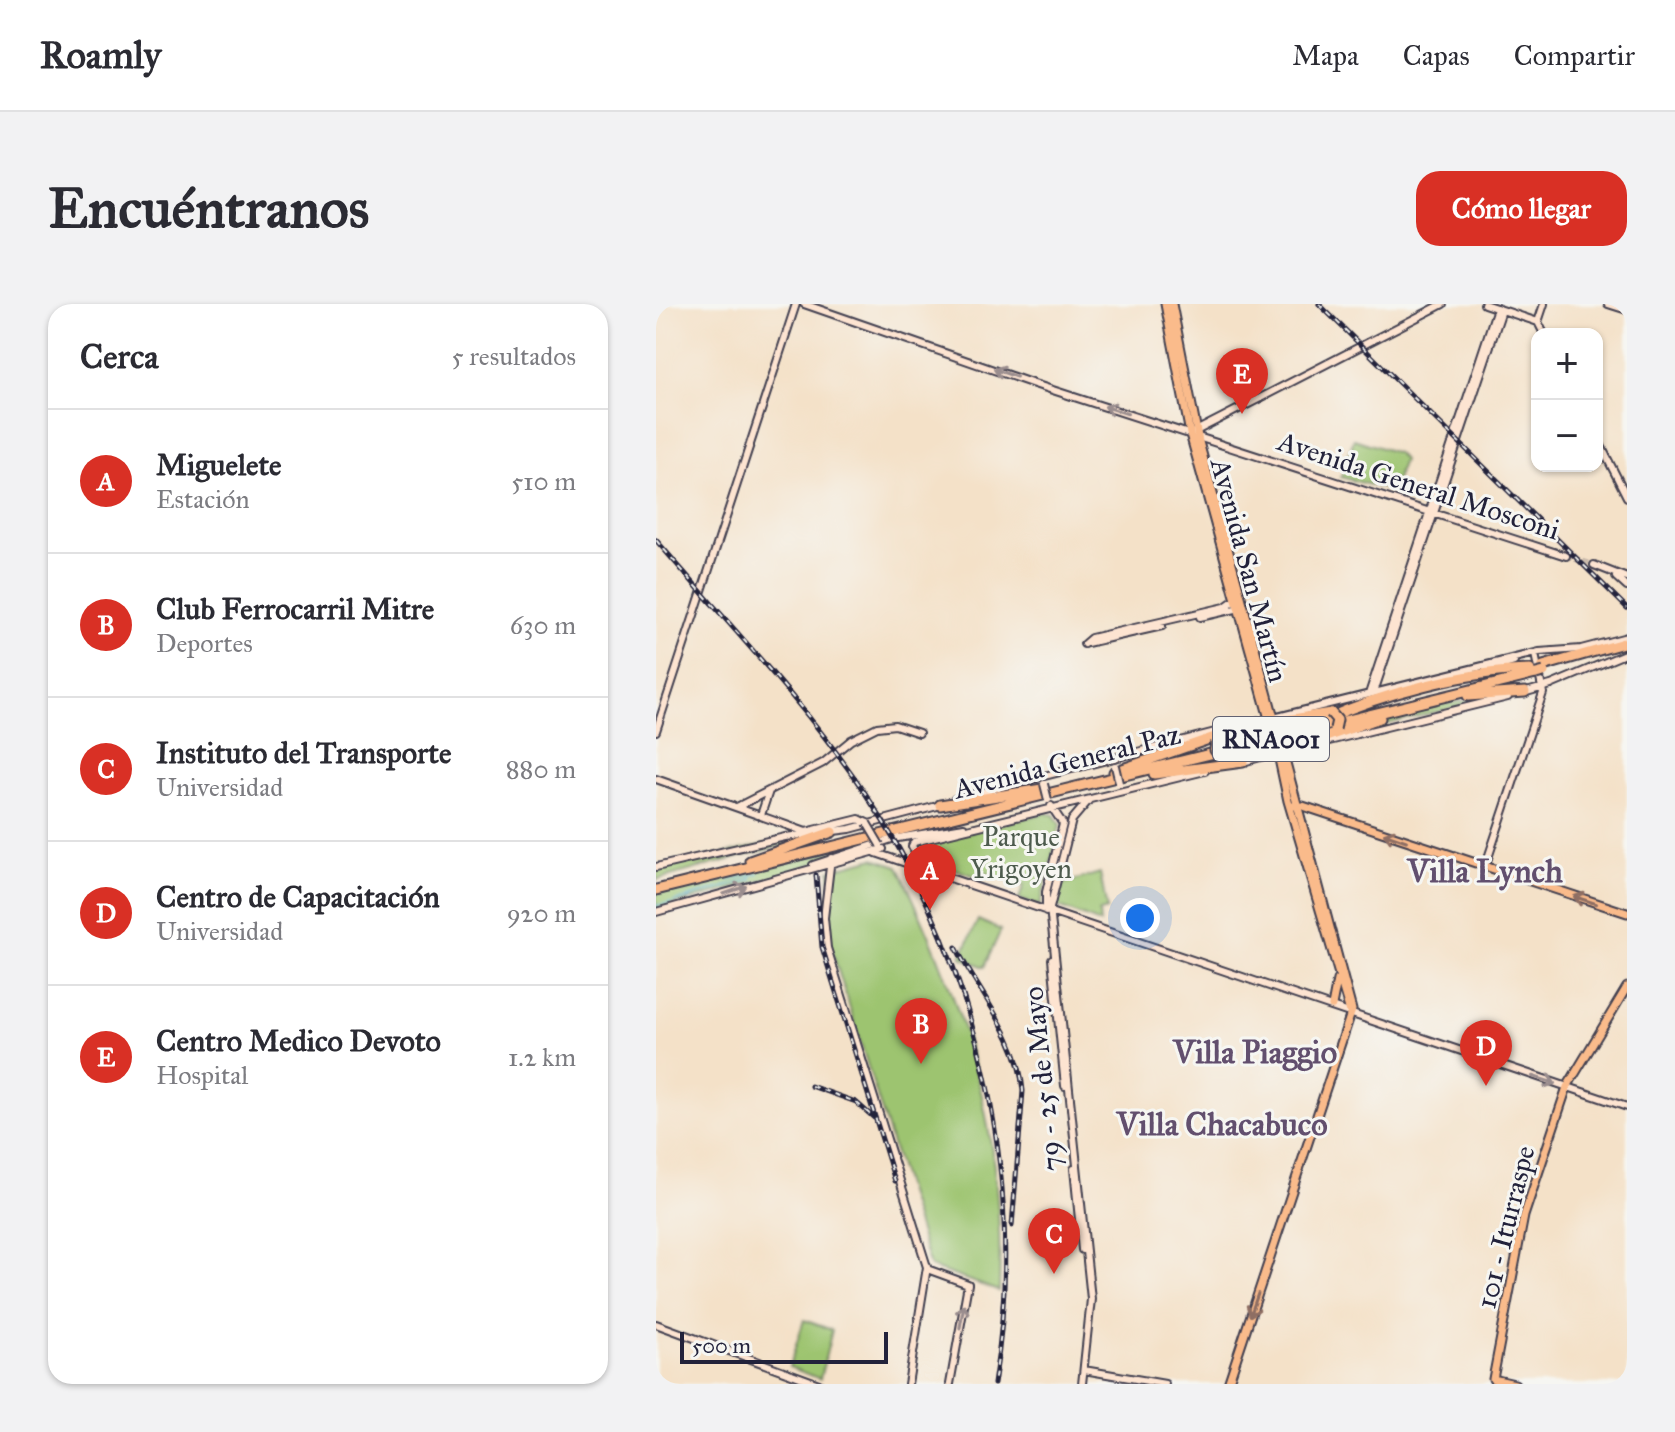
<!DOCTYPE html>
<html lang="es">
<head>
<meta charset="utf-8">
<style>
  :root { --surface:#fff; --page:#f2f2f3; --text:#2b2b33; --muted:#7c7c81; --line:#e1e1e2; --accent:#d93025 }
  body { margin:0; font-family:"IM FELL Great Primer",serif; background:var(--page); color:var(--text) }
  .controls { position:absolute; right:24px; top:24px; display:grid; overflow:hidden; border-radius:16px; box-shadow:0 2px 6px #0004 }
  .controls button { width:72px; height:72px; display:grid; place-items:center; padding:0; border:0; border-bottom:2px solid var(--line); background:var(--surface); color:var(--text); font:40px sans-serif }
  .scale { position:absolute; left:24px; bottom:20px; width:208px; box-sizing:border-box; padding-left:8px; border:4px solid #22223b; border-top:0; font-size:22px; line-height:28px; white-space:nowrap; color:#22223b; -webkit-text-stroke:6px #f6f6f2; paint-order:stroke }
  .you { position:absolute; left:484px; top:614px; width:28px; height:28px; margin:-20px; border:6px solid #fff; border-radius:50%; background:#1a73e8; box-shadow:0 0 0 12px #1a73e833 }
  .badge { display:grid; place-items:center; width:52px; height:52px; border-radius:50%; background:var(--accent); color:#fff; font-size:26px; font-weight:700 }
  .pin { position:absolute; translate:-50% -66px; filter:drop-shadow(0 2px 4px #0008) }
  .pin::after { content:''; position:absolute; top:42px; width:28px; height:24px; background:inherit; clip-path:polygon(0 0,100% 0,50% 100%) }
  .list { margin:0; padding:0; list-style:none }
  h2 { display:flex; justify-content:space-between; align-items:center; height:104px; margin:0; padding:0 32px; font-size:34px }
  h2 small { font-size:26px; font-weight:400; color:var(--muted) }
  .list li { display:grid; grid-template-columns:52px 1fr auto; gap:24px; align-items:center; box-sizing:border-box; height:144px; padding:0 32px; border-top:2px solid var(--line) }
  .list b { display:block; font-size:30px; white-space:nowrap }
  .list p { margin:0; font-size:26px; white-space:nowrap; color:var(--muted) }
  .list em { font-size:26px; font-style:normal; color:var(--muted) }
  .map { position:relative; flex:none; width:971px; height:1080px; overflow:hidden; border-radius:24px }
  header { display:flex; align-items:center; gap:48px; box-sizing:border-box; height:112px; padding:0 40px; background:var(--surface); border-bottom:2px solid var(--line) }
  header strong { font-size:38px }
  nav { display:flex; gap:44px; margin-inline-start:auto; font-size:28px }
  .intro { display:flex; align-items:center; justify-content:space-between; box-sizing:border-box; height:192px; padding:0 48px }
  h1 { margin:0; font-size:56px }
  .button { padding:20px 36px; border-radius:24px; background:var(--accent); color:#fff; font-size:28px; font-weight:700 }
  main { display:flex; gap:48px; padding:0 48px }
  aside { flex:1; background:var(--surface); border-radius:24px; box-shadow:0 2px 6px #0004 }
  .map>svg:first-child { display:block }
  .green { fill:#9dc46f; stroke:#607355; stroke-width:2 }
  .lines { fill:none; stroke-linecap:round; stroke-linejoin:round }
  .stream { stroke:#4da5ca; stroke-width:2 }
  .secondary-tunnel { stroke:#cabbac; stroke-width:6; stroke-dasharray:6 3; stroke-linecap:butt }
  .secondary-casing { stroke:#423f50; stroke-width:10 }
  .primary-casing { stroke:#423f50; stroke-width:11 }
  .highway-casing { stroke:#423f50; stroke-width:13 }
  .secondary { stroke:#fde4d1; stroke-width:6 }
  .primary { stroke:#fabb8b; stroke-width:7 }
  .highway { stroke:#fabb8b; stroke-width:9 }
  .rail-casing { stroke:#22223b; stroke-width:5 }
  .rail { stroke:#f6f6f2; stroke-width:2; stroke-dasharray:6; stroke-linecap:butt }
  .secondary-bridge-casing { stroke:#423f50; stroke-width:10; stroke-linecap:butt }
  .primary-bridge-casing { stroke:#423f50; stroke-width:11; stroke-linecap:butt }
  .highway-bridge-casing { stroke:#423f50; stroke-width:13; stroke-linecap:butt }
  .secondary-bridge { stroke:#fde4d1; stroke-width:6 }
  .primary-bridge { stroke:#fabb8b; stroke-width:7 }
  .highway-bridge { stroke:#fabb8b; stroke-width:9 }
  .oneway { stroke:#9a8d8e }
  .oneway2 { stroke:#8e6e63 }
  .labels { text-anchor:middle; stroke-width:6; stroke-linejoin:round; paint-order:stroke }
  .shield { fill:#f6f6f2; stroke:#626272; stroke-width:2 }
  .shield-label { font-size:26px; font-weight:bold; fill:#22223b }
  .street-label { font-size:28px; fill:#22223b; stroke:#f6f6f2 }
  .park-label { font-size:28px; fill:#4d5b4d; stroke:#f6f6f2 }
  .quarter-label { font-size:32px; font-weight:bold; fill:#624f6e; stroke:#f6f6f2 }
</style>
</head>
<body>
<header>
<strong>Roamly</strong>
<nav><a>Mapa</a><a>Capas</a><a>Compartir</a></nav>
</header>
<div class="intro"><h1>Encuéntranos</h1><a class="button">Cómo llegar</a></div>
<main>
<aside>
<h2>Cerca<small>5 resultados</small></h2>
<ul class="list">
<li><span class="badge">A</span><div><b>Miguelete</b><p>Estación</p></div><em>510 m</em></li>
<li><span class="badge">B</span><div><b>Club Ferrocarril Mitre</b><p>Deportes</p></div><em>630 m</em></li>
<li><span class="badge">C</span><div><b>Instituto del Transporte</b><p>Universidad</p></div><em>880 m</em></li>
<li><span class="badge">D</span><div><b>Centro de Capacitación</b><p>Universidad</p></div><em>920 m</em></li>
<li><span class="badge">E</span><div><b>Centro Medico Devoto</b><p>Hospital</p></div><em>1.2 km</em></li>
</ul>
</aside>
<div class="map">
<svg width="971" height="1080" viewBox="0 0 971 1080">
  <rect width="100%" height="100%" fill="#f6f6f2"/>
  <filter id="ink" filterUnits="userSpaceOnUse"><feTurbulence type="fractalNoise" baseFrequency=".0125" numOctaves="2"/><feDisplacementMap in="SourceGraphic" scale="16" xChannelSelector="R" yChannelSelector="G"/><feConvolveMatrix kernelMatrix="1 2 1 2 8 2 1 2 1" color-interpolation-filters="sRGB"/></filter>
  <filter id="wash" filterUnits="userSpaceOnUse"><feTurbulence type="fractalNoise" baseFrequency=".006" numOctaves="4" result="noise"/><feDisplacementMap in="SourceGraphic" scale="32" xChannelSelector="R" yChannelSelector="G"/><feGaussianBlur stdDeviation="1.8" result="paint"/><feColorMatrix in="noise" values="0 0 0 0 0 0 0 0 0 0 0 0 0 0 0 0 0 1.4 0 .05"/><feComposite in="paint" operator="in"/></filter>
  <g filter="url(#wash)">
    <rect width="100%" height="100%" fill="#f4e1c8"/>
    <path class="green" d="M 698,135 L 741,149 L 747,156 L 736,187 L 685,173 Z
      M 849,391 L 655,439 L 767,403 Z
      M 389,509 L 398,511 L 404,521 L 384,602 L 363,595 L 368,581 L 327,568 L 325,574 L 266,554 L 264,540 Z
      M 160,532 L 0,576 L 0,565 L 124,537 Z
      M 202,540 L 137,568 L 0,606 L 0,590 Z
      M 218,554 L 242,562 C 310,705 349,827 343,987 L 274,963 L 174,640 L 174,566 Z
      M 444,569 L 451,606 L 443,608 L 444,619 L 398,601 L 406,580 Z
      M 322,616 L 345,626 L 328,663 L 305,653 Z
      M 148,1016 L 176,1026 L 164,1075 L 133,1063 Z"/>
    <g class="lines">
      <path class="stream" d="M 203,541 L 209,539
        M 73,576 L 103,569
        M 18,598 L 96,575 L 95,571
        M 0,602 L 15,599"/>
    </g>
  </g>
  <g filter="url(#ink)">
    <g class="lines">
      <path class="secondary-tunnel" d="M 910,252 L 938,261"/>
      <g class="secondary-casing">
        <path id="secondary" d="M 148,0 L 378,80 L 910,252
          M 828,0 L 882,18
          M 952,0 L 971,6
          M 967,0 L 971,1
          M 882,18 L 888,0
          M 882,18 L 888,30
          M 538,128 L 787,0
          M 941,134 L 971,193
          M 938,261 L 971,274
          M 960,273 L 971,283
          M 544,313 L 584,304
          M 431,339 L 506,322
          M 428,340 L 435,334 L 569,303 L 576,298 L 584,300
          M 830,366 L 858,358
          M 718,388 L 846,6
          M 867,389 L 895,381 L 971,349
          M 713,390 L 841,4
          M 601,418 L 883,348 L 925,345 L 971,333
          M 0,427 L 140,0
          M 669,438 L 852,393
          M 583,459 L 623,448
          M 0,475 L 150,528
          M 299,495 L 571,425
          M 81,503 L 167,459 L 195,436 L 221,423 L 239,421 L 263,429
          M 105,511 L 113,487
          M 150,528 L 203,515 L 211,519
          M 129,533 L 194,525 L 285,501
          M 220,549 L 971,803
          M 175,554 L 168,614 L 171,644 L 271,963 L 252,1080
          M 157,561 L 236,535 L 308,523
          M 0,563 L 129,533
          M 829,563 L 887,389 L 879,350
          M 269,567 L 256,542 L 258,538 L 549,467
          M 0,608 L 227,545
          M 390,608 L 390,588 L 407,520 L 395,502
          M 396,655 L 409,782
          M 418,865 L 426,946
          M 271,965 L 312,980 L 294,1080
          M 0,1020 L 163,1080
          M 428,1066 L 509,1080
          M 426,1080 L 435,995 L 394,604 L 416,516 L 433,496"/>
      </g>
      <g class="primary-casing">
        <path id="primary" d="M 509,0 L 534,130 L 615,422
          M 516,0 L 543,138 L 620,421
          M 620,441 L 632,497 L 694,708
          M 634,502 L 647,502 L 971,609
          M 676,702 L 681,676
          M 572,1080 L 696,706 L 625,440
          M 859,1080 L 837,1075 L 868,912 L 911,783 L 971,683"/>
      </g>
      <g class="highway-casing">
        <path id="highway" d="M 887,362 L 971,338
          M 812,392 L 869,388
          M 667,416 C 725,390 810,367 874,366
          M 624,417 L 675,409
          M 633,446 L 724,414
          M 579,454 L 616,445
          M 458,468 L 602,418
          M 498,470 L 587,458
          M 284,501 L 386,485
          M 94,557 L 176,528
          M 0,586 L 880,370"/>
      </g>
      <use href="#secondary" class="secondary"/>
      <use href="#primary" class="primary"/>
      <use href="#highway" class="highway"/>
      <g class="rail-casing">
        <path id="rail" d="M 663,0 L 971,304
          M 0,236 C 71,319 148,398 209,489 C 323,660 372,877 338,1080
          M 160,571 L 166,643 L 239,877
          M 300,643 C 323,690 363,732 367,787 L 356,922
          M 155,782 L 200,798 L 218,814"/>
      </g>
      <use href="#rail" class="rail"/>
      <g class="secondary-bridge-casing">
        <path id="secondary-bridge" d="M 459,462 L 463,479
          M 388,480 L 392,496
          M 211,519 L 224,541"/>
      </g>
      <g class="primary-bridge-casing">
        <path id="primary-bridge" d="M 620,421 L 625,440
          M 615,422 L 620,441"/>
      </g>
      <g class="highway-bridge-casing">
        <path id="highway-bridge" d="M 880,370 L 888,368
          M 675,409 L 681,416 L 679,425
          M 560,438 L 559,446 L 564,453"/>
      </g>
      <use href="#secondary-bridge" class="secondary-bridge"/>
      <use href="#primary-bridge" class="primary-bridge"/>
      <use href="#highway-bridge" class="highway-bridge"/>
    </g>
    <defs><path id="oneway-shaft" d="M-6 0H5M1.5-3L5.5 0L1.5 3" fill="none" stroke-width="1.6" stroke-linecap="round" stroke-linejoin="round" transform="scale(2)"/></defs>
    <g class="oneway">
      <use href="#oneway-shaft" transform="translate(349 69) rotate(-161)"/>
      <use href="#oneway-shaft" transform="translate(460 106) rotate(-162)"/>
      <use href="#oneway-shaft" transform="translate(79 586) rotate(-19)"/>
      <use href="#oneway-shaft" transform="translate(888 776) rotate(18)"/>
      <use href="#oneway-shaft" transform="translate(306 1012) rotate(-80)"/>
    </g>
    <g class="oneway2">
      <use href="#oneway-shaft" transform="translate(739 533) rotate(-161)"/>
      <use href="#oneway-shaft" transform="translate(929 596) rotate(-162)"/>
      <use href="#oneway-shaft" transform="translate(598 1001) rotate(109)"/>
    </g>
  </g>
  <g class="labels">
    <rect class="shield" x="557" y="413" width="116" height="44" rx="6"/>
    <g class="shield-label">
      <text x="615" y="444">RNA001</text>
    </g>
    <g class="street-label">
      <text transform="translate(763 181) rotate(18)" y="10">Avenida General Mosconi</text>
      <text transform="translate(594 266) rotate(75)" y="10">Avenida San Martín</text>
      <text transform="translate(411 457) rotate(-14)" y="10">Avenida General Paz</text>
      <text transform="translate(386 775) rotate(-96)" y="10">79 - 25 de Mayo</text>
      <text transform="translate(849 923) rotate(-76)" y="10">101 - Iturraspe</text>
    </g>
    <g class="park-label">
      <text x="365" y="542">Parque<tspan x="365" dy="32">Yrigoyen</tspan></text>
    </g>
    <g class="quarter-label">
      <text x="829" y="578">Villa Lynch</text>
      <text x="599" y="759">Villa Piaggio</text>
      <text x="566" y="831">Villa Chacabuco</text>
    </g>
  </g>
</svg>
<div class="controls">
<button>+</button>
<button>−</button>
</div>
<div class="scale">500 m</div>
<div class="you"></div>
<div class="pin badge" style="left:274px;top:606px">A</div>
<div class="pin badge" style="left:265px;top:760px">B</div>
<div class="pin badge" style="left:398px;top:970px">C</div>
<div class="pin badge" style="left:830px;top:782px">D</div>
<div class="pin badge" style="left:586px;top:110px">E</div>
</div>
</main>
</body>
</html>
